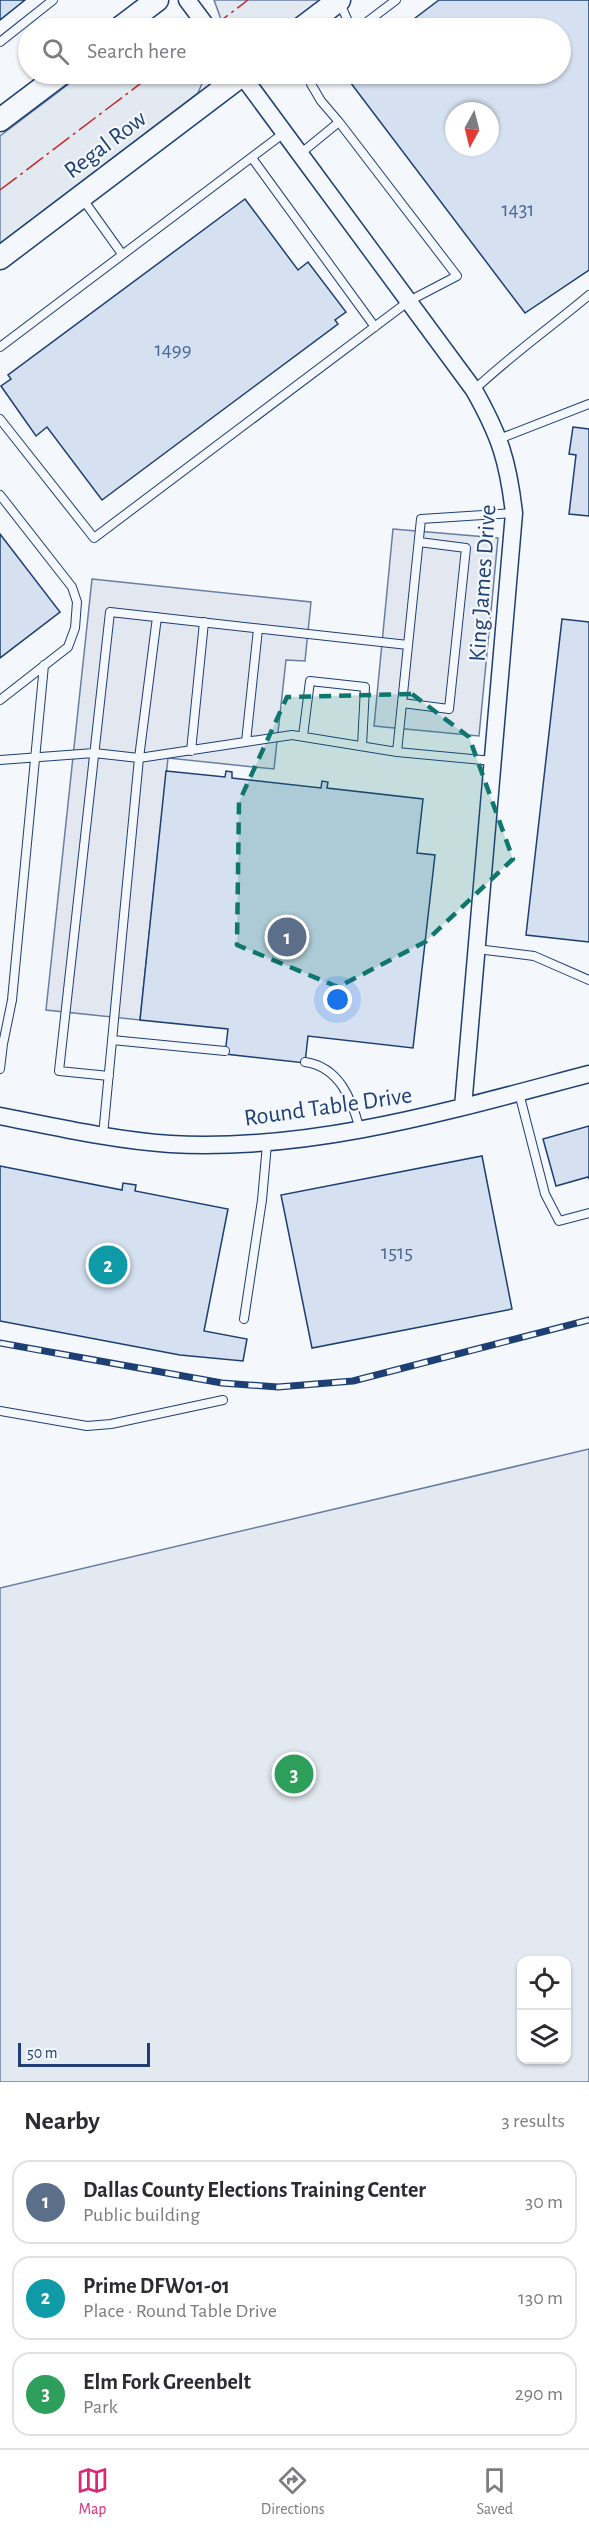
<!DOCTYPE html>
<html lang="en">
<head>
<meta charset="utf-8">
<style>
  :root { --surface:#fff; --page:#f7f7f7; --text:#2b2b33; --muted:#7c7c81; --line:#e1e1e2; --accent:#db2777 }
  body { margin:0; font-family:"Alegreya Sans",sans-serif; background:var(--page); color:var(--text) }
  .controls { position:absolute; right:18px; bottom:18px; display:grid; overflow:hidden; border-radius:12px; box-shadow:0 2px 4px #0004 }
  .controls button { width:54px; height:54px; display:grid; place-items:center; padding:0; border:0; border-bottom:2px solid var(--line); background:var(--surface); color:var(--text); font:30px sans-serif }
  .compass { position:absolute; left:445px; top:102px; width:54px; height:54px; border-radius:50%; background:var(--surface); box-shadow:0 2px 4px #0004; rotate:187deg }
  .scale { position:absolute; left:18px; bottom:15px; width:132px; box-sizing:border-box; padding-left:6px; border:3px solid #1d3f73; border-top:0; font-size:16px; line-height:21px; white-space:nowrap; color:#1d3f73; -webkit-text-stroke:4px #f4f7fb; paint-order:stroke }
  .you { position:absolute; left:338px; top:1000px; width:21px; height:21px; margin:-15px; border:4px solid #fff; border-radius:50%; background:#1a73e8; box-shadow:0 0 0 9px #1a73e833 }
  .badge { display:grid; place-items:center; width:39px; height:39px; border-radius:50%; background:var(--accent); color:#fff; font-size:20px; font-weight:700 }
  .pin { position:absolute; translate:-50% -50%; border:3px solid #fff; box-shadow:0 2px 6px #0006 }
  .list { margin:0; padding:0; list-style:none }
  h2 { display:flex; justify-content:space-between; align-items:center; height:78px; margin:0; padding:0 24px; font-size:26px }
  h2 small { font-size:20px; font-weight:400; color:var(--muted) }
  .list li { display:grid; grid-template-columns:39px 1fr auto; gap:18px; align-items:center; box-sizing:border-box; height:84px; margin:0 12px 12px; padding:0 12px; border:2px solid var(--line); border-radius:18px }
  .list b { display:block; font-size:22px; white-space:nowrap }
  .list p { margin:0; font-size:20px; white-space:nowrap; color:var(--muted) }
  .list em { font-size:20px; font-style:normal; color:var(--muted) }
  .icon { flex:none; width:33px; height:33px; fill:none; stroke:currentColor; stroke-width:2; stroke-linecap:round; stroke-linejoin:round }
  .map { position:relative; flex:none; width:589px; height:2082px; overflow:hidden }
  .search { position:absolute; background:var(--surface); box-shadow:0 2px 4px #0004; left:18px; right:18px; top:18px; height:66px; display:flex; align-items:center; gap:15px; box-sizing:border-box; padding:0 21px; border-radius:33px; color:var(--muted); font-size:22px }
  .sheet { height:366px; background:var(--surface) }
  nav { display:flex; justify-content:space-around; align-items:center; box-sizing:border-box; height:84px; border-top:2px solid var(--line); background:var(--surface); font-size:16px; color:var(--muted) }
  nav a { display:grid; justify-items:center; gap:3px }
  nav .on { color:var(--accent) }
  .map>svg:first-child { display:block }
  .green { fill:#e3e9f0; stroke:#687fa3; stroke-width:1.5; fill-rule:evenodd }
  .parking { fill:#e3e8f0; stroke:#687fa3; stroke-width:1.5 }
  .building { fill:#d5e0f0; stroke:#1d3f73; stroke-width:1.5; fill-rule:evenodd }
  .lines { fill:none; stroke-linecap:round; stroke-linejoin:round }
  .service-casing { stroke:#1d3f73; stroke-width:10 }
  .minor-casing { stroke:#1d3f73; stroke-width:19 }
  .secondary-casing { stroke:#1d3f73; stroke-width:25 }
  .service { stroke:#f4f7fb; stroke-width:8 }
  .minor { stroke:#f4f7fb; stroke-width:16 }
  .secondary { stroke:#f4f7fb; stroke-width:22 }
  .rail-casing { stroke:#1d3f73; stroke-width:7 }
  .rail { stroke:#f4f7fb; stroke-width:4.5; stroke-dasharray:14; stroke-linecap:butt }
  .power { stroke:#c62828; stroke-width:1.5; stroke-dasharray:21 4.5 3 4.5; stroke-linecap:butt }
  .marked { fill:#0f766e; fill-opacity:0.2; stroke:#0f766e; stroke-width:4.5; stroke-dasharray:12 8; stroke-linejoin:round }
  .labels { text-anchor:middle; stroke-width:4.5; stroke-linejoin:round; paint-order:stroke }
  .number-label { font-size:21px; fill:#4b6792 }
  .street-label { font-size:24px; fill:#1d3f73; stroke:#f4f7fb }
</style>
</head>
<body>
<div class="map">
<svg width="589" height="2082" viewBox="0 0 589 2082">
  <rect width="100%" height="100%" fill="#f4f7fb"/>
  <path class="green" d="M 214,0 L 322,0 L 284,28 L 229,28 L 222,22 Z
    M 82,74 L 206,74 L 198,93 L 0,244 L 0,136 Z
    M 589,1449 L 589,2082 L 0,2082 L 0,1588 ZM 566,1960 L 566,2060 L 522,2060 L 522,1960 Z"/>
  <path class="parking" d="M 393,529 L 498,538 L 479,736 L 374,726 Z
    M 92,579 L 311,602 L 305,661 L 286,660 L 274,769 L 168,758 L 140,1020 L 46,1010 Z"/>
  <path class="building" d="M 0,0 L 25,0 L 0,20 Z
    M 439,0 L 589,0 L 589,270 L 525,313 L 344,74 L 560,74 L 560,28 L 402,28 ZM 454,111 L 490,111 L 490,147 L 454,147 Z
    M 245,199 L 298,270 L 308,262 L 346,312 L 335,320 L 338,324 L 102,500 L 47,427 L 36,436 L 1,386 L 11,379 L 8,375 Z
    M 573,427 L 589,429 L 589,516 L 569,514 L 576,455 L 569,454 Z
    M 0,534 L 60,612 L 0,658 Z
    M 562,619 L 589,622 L 589,942 L 526,935 Z
    M 166,771 L 225,777 L 226,771 L 232,772 L 232,778 L 321,788 L 322,781 L 328,782 L 327,788 L 423,799 L 417,853 L 435,855 L 413,1048 L 308,1036 L 305,1063 L 225,1054 L 228,1029 L 140,1020 Z
    M 589,1126 L 589,1179 L 588,1177 L 556,1186 L 543,1139 Z
    M 482,1156 L 512,1309 L 312,1348 L 281,1195 Z
    M 0,1166 L 122,1190 L 123,1183 L 136,1185 L 135,1191 L 228,1209 L 204,1331 L 247,1339 L 243,1361 L 180,1355 L 0,1321 Z"/>
  <g class="lines">
    <g class="service-casing">
      <path id="service" d="M 339,1 L 351,28
        M 359,28 L 396,0
        M 0,42 L 53,0
        M 312,74 L 311,84 L 321,101 L 339,122
        M 252,158 L 375,327
        M 82,198 L 122,254
        M 0,347 L 284,133
        M 474,390 C 510,356 551,327 589,295
        M 0,419 L 94,538 L 409,301 L 457,276 L 339,122 L 300,154
        M 499,439 L 589,404
        M 0,495 L 72,587 L 77,602 L 75,628 L 68,647 L 0,700
        M 157,617 L 139,758 L 292,735 L 397,752 L 493,761
        M 402,703 L 449,709 L 466,548 L 419,542
        M 303,736 L 310,681 L 365,687 L 362,746
        M 246,742 L 258,629
        M 191,751 L 204,622
        M 397,752 L 421,519 L 514,513
        M 0,760 L 94,753 L 139,758 L 103,1135
        M 477,949 L 534,956 L 589,980
        M 112,1040 L 225,1051
        M 3,1044 L 12,1000 L 44,665
        M 305,1062 C 340,1067 352,1100 360,1130
        M 0,1069 L 3,1044 L 0,1043
        M 109,1076 L 59,1071 L 110,612 L 408,645
        M 519,1093 L 545,1194 L 559,1221 L 589,1213
        M 244,1319 L 262,1200 L 267,1144
        M 0,1411 L 87,1426 L 111,1424 L 223,1400"/>
    </g>
    <g class="minor-casing">
      <path id="minor" d="M 187,0 L 208,28
        M 241,74 L 474,390 C 500,436 508,461 514,513 L 463,1107
        M 0,1116 C 56,1127 113,1140 170,1144 C 313,1152 452,1110 589,1074"/>
    </g>
    <g class="secondary-casing">
      <path id="secondary" d="M 120,28 L 157,0
        M 302,28 L 339,0
        M 0,120 L 61,74
        M 0,258 L 243,74"/>
    </g>
    <use href="#service" class="service"/>
    <use href="#minor" class="minor"/>
    <use href="#secondary" class="secondary"/>
    <g class="rail-casing">
      <path id="rail" d="M 0,1343 L 222,1383 L 278,1387 L 353,1381 L 589,1320"/>
    </g>
    <use href="#rail" class="rail"/>
    <path class="power" d="M 211,28 L 248,0
      M 0,190 L 153,74"/>
  </g>
  <path class="marked" d="M 412,694 L 469,737 L 513,859 L 425,942 L 338,987 L 237,945 L 239,802 L 287,697 Z"/>
  <g class="labels">
    <g class="number-label">
      <text x="518" y="216">1431</text>
      <text x="173" y="356">1499</text>
      <text x="397" y="1259">1515</text>
    </g>
    <g class="street-label">
      <text transform="translate(105 144) rotate(-37)" y="8">Regal Row</text>
      <text transform="translate(482 583) rotate(-86)" y="8">King James Drive</text>
      <text transform="translate(328 1106) rotate(-8)" y="8">Round Table Drive</text>
    </g>
  </g>
</svg>
<div class="controls">
<button><svg class="icon" aria-label="locate" viewBox="0 0 24 24"><circle cx="12" cy="12" r="6"/><path d="M12 2v4M12 18v4M2 12h4M18 12h4"/></svg></button>
<button><svg class="icon" aria-label="layers" viewBox="0 0 24 24"><path d="M12 4l9 5-9 5-9-5zM3 14l9 5 9-5"/></svg></button>
</div>
<svg class="compass" viewBox="-18 -18 36 36"><path d="M0-13l5 13h-10z" fill="#e53935"/><path d="M0 13l5-13h-10z" fill="#7c7c81"/></svg>
<div class="scale">50 m</div>
<div class="you"></div>
<div class="pin badge" style="left:287px;top:937px;background:#5c6f8a">1</div>
<div class="pin badge" style="left:108px;top:1265px;background:#0f9aa8">2</div>
<div class="pin badge" style="left:294px;top:1774px;background:#2e9e5b">3</div>
<div class="search"><svg class="icon" aria-label="search" viewBox="0 0 24 24"><circle cx="10" cy="10" r="6"/><path d="M15 15l6 6"/></svg>Search here</div>
</div>
<section class="sheet">
<h2>Nearby<small>3 results</small></h2>
<ul class="list">
<li><span class="badge" style="background:#5c6f8a">1</span><div><b>Dallas County Elections Training Center</b><p>Public building</p></div><em>30 m</em></li>
<li><span class="badge" style="background:#0f9aa8">2</span><div><b>Prime DFW01-01</b><p>Place · Round Table Drive</p></div><em>130 m</em></li>
<li><span class="badge" style="background:#2e9e5b">3</span><div><b>Elm Fork Greenbelt</b><p>Park</p></div><em>290 m</em></li>
</ul>
</section>
<nav>
<a class="on"><svg class="icon" aria-label="map" viewBox="0 0 24 24"><path d="M3 6l6-2 6 2 6-2v14l-6 2-6-2-6 2zM9 4v14M15 6v14"/></svg>Map</a>
<a><svg class="icon" aria-label="directions" viewBox="0 0 24 24"><path d="M12 3l9 9-9 9-9-9zM9 14v-3h6M13 9l2 2-2 2"/></svg>Directions</a>
<a><svg class="icon" aria-label="saved" viewBox="0 0 24 24"><path d="M7 4h10v16l-5-4-5 4z"/></svg>Saved</a>
</nav>
</body>
</html>
